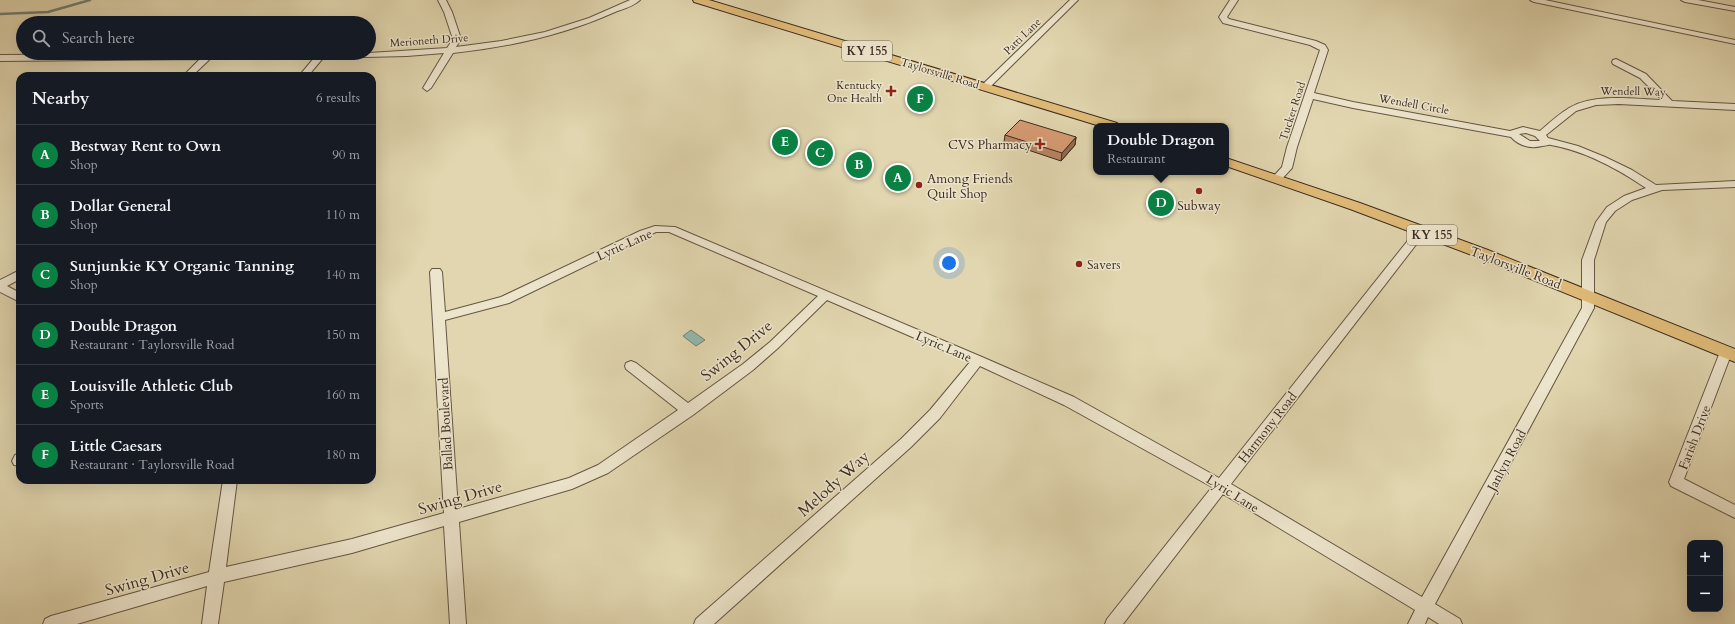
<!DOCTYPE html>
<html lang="en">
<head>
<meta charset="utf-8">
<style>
  :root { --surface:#171b24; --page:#242831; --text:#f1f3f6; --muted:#9ea1a6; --line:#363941; --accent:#0b8043 }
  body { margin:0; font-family:Cardo,serif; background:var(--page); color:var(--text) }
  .controls { position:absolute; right:12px; bottom:12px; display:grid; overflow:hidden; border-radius:8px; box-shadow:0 4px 16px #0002 }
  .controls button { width:36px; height:36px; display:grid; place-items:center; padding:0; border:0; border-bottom:1px solid var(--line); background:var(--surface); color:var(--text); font:20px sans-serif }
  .you { position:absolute; left:949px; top:263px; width:14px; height:14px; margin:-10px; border:3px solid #fff; border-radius:50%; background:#1a73e8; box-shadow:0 0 0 6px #1a73e833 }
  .badge { display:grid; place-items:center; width:26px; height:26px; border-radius:50%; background:var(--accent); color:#fff; font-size:13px; font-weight:700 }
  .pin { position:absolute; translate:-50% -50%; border:2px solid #fff; box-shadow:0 1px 4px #0006 }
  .popup { position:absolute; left:1093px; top:123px; width:136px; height:52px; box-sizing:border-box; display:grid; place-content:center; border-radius:8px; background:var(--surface); filter:drop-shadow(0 1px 3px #0005); font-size:13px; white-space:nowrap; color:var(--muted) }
  .popup b { font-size:15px; color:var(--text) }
  .popup::after { content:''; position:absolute; left:50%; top:100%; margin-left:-8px; border:8px solid transparent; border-top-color:var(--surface) }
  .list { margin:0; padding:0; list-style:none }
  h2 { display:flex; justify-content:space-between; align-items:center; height:52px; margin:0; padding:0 16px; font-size:17px }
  h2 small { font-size:13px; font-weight:400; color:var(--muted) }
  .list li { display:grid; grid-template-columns:26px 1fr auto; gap:12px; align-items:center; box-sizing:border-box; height:60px; padding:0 16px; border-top:1px solid var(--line) }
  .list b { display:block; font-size:15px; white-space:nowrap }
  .list p { margin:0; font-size:13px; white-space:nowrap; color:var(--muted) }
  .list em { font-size:13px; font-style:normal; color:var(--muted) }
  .icon { flex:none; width:22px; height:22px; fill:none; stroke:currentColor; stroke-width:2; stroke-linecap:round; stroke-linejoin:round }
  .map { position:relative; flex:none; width:1735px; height:624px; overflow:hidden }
  .search { position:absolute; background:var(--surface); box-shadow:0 4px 16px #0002; left:16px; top:16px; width:360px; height:44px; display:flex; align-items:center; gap:10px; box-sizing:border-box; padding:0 14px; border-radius:22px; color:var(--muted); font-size:15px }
  .panel { position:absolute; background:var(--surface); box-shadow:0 4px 16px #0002; left:16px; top:72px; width:360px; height:412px; border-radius:12px }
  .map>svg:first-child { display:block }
  .water { fill:#94b9af; stroke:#708176 }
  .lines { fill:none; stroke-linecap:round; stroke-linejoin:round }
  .stream { stroke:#708176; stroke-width:2.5 }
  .minor-casing { stroke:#645644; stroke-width:2 }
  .major-casing { stroke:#3b2c21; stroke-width:2 }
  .minor { fill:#ece4cb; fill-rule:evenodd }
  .major { fill:#e0bb78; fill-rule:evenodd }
  .wall { fill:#b88463; stroke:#3b2c21 }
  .shaded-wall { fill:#966c50; stroke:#3b2c21 }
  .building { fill:#d69a73; stroke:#3b2c21 }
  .poi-dot { fill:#8f2418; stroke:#ece4cb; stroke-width:1.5 }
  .labels { text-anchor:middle; stroke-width:3; stroke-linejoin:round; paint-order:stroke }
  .far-street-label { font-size:11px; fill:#3b2c21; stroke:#ece4cb }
  .far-poi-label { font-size:11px; fill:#3b2c21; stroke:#ece4cb; text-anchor:end }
  .shield { fill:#ece4cb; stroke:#706354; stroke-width:1 }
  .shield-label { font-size:12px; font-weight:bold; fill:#3b2c21 }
  .poi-label { font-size:13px; fill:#3b2c21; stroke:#ece4cb; text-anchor:start }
  .street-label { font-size:13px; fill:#3b2c21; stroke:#ece4cb }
  .near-street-label { font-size:16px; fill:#3b2c21; stroke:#ece4cb }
</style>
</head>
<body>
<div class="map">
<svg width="1735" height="624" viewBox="0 0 1735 624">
  <rect width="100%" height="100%" fill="#e1d6af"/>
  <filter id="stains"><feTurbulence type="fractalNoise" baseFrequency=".005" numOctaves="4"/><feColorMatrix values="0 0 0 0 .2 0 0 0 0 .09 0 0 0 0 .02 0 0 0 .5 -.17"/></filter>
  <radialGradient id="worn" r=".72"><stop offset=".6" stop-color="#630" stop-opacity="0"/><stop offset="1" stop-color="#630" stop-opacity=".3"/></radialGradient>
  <path class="water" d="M 691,330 L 705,340 L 696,346 L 683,336 Z"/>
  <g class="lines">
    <path class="stream" d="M 0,14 L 48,12 L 90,0"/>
    <g class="minor-casing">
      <path id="minor" d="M 438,0 L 446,0 L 452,12 L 461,39 L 456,47 L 501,41 L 545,32 L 589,18 L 630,0 L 640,0 C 634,6 623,9 615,12 C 564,35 509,47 453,53 L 431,88 L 427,91 L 423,88 L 444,53 L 407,56 L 323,58 L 308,76 L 299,76 L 314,58 L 210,59 L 192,76 L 183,76 L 200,59 L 0,61 L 0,55 L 369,53 L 447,48 L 453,39 L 444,12 Z
        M 1070,0 L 1078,0 L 988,89 L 982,89 L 981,87 L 982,85 Z
        M 1230,0 L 1238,0 L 1227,17 L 1229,19 L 1316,41 L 1325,45 L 1328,50 L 1314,93 L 1353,102 L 1510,131 L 1523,127 L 1540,131 C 1549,123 1559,114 1569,108 C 1594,93 1634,99 1662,100 L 1640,78 L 1613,64 L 1612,62 L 1613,60 L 1616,59 L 1646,74 L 1672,101 L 1735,104 L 1735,110 L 1619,104 L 1596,105 L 1576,111 L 1546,135 L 1548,138 L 1578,146 L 1605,157 L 1632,170 L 1656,185 L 1735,181 L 1735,187 L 1662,190 L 1632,200 L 1615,211 L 1606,222 L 1594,260 L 1594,308 L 1435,604 L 1460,619 L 1462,624 L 1439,624 L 1428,617 L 1425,624 L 1408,624 L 1415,610 L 1223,494 L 1123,624 L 1105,624 L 1107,619 L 1212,487 L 1064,405 L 980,366 L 940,418 L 911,447 L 714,624 L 694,624 L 696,619 L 901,439 L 930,410 L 970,362 L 827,300 L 778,348 L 753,370 L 693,415 L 608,473 L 572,489 L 459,522 L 466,624 L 450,624 L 444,526 L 352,553 L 224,582 L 218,624 L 202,624 L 207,586 L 77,624 L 43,624 L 45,619 L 51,616 L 209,572 L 223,480 L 237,480 L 226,567 L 352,539 L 444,513 L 430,272 L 432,269 L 440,269 L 442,272 L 445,312 L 501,297 L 640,231 L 655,226 L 675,227 L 982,357 L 1074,397 L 1219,478 L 1417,229 L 1425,229 L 1426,231 L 1425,233 L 1231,484 L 1422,597 L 1582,308 L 1582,260 L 1596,222 L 1607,207 L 1624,196 L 1646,188 C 1618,169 1585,151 1551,145 C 1548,144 1546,146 1542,146 C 1531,149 1519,146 1511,137 L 1353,108 L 1313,99 L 1297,147 L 1292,168 L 1280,181 L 1272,181 L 1271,179 L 1282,167 L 1287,147 L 1320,50 L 1310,45 L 1223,23 L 1219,17 ZM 1526,133 L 1535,136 L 1540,141 L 1530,141 L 1519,134 ZM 656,232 L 669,232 L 818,296 L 770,342 L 743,364 L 688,403 L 636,363 L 631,361 L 626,363 L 625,366 L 626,369 L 678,410 L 598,465 L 569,478 L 458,509 L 445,320 L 509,303 Z
        M 1530,0 L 1545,0 L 1735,40 L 1735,44 L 1534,2 Z
        M 1681,0 L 1698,0 L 1735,7 L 1735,11 L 1685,2 Z
        M 20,270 L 20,279 L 7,286 L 20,293 L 20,302 L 0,292 L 0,280 Z
        M 1726,348 L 1730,349 L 1732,352 L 1684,479 L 1735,505 L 1735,518 L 1671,486 L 1669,482 L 1720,352 L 1722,349 Z
        M 20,453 L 20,466 L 14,465 L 12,461 L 15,455 Z"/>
    </g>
    <g class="major-casing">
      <path id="major" d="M 693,0 L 709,0 L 1117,123 L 1119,126 L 1100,126 L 694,2 Z
        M 1226,158 L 1360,203 L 1488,250 L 1735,349 L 1735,362 L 1477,257 L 1350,209 L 1226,166 Z"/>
    </g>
    <use href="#minor" class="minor"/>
    <use href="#major" class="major"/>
  </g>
  <path class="wall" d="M 1005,135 L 1076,137 L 1075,145 L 1061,161 L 1004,142 Z"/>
  <path class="shaded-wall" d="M 1076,137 L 1075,145 L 1061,161 L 1062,153 Z"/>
  <path class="building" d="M 1020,120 L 1076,137 L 1062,153 L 1005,135 Z"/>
  <g class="poi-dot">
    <path d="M889 85h4v4h4v4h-4v4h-4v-4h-4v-4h4z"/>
    <path d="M1038 138h4v4h4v4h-4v4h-4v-4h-4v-4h4z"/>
    <circle cx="919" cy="185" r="4"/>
    <circle cx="1199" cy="191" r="4"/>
    <circle cx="1079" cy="264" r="4"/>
  </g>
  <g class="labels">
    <g class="far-street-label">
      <text transform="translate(1022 36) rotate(-44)" y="4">Patti Lane</text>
      <text transform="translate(429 40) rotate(-4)" y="4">Merioneth Drive</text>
      <text transform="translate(940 73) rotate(17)" y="4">Taylorsville Road</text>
      <text transform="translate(1633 91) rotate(1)" y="4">Wendell Way</text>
      <text transform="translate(1414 104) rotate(10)" y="4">Wendell Circle</text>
      <text transform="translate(1292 111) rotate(-72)" y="4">Tucker Road</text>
    </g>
    <g class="far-poi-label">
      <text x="882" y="89">Kentucky<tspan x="882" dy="13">One Health</tspan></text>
    </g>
    <g class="shield">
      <rect x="842" y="41" width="50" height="20" rx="3"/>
      <rect x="1407" y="225" width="50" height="20" rx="3"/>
    </g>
    <g class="shield-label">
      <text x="867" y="55">KY 155</text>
      <text x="1432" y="239">KY 155</text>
    </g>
    <g class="poi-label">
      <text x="1032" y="149" text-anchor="end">CVS Pharmacy</text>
      <text x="927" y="183">Among Friends<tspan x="927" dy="15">Quilt Shop</tspan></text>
      <text x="1199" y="210" text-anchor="middle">Subway</text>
      <text x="1087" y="269">Savers</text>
    </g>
    <g class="street-label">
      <text transform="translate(624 244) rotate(-24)" y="5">Lyric Lane</text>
      <text transform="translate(1516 267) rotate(21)" y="5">Taylorsville Road</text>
      <text transform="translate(944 346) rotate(23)" y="5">Lyric Lane</text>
      <text transform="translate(445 424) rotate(-93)" y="5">Ballad Boulevard</text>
      <text transform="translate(1267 427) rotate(-52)" y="5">Harmony Road</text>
      <text transform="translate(1694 437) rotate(-69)" y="5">Farish Drive</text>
      <text transform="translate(1506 460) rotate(-62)" y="5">Janlyn Road</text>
      <text transform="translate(1233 493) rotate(32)" y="5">Lyric Lane</text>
    </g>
    <g class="near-street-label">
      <text transform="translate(736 350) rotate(-39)" y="6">Swing Drive</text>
      <text transform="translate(833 483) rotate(-42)" y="6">Melody Way</text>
      <text transform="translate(460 497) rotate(-16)" y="6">Swing Drive</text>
      <text transform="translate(147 578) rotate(-16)" y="6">Swing Drive</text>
    </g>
  </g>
  <rect width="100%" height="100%" filter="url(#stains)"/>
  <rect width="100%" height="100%" fill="url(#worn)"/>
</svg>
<div class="controls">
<button>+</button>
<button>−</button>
</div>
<div class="you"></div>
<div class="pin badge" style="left:898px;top:178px">A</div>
<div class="pin badge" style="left:859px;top:165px">B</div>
<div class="pin badge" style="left:820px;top:153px">C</div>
<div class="pin badge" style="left:1161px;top:203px">D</div>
<div class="popup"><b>Double Dragon</b>Restaurant</div>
<div class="pin badge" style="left:785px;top:142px">E</div>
<div class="pin badge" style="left:920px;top:99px">F</div>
<div class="search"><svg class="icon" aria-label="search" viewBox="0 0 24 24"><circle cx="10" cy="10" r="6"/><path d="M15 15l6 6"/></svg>Search here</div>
<section class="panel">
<h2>Nearby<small>6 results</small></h2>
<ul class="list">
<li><span class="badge">A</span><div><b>Bestway Rent to Own</b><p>Shop</p></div><em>90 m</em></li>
<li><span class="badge">B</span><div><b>Dollar General</b><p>Shop</p></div><em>110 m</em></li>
<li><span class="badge">C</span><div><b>Sunjunkie KY Organic Tanning</b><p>Shop</p></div><em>140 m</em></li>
<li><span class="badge">D</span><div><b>Double Dragon</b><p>Restaurant · Taylorsville Road</p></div><em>150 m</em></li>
<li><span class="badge">E</span><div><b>Louisville Athletic Club</b><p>Sports</p></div><em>160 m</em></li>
<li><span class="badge">F</span><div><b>Little Caesars</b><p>Restaurant · Taylorsville Road</p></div><em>180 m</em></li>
</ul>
</section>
</div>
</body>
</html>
